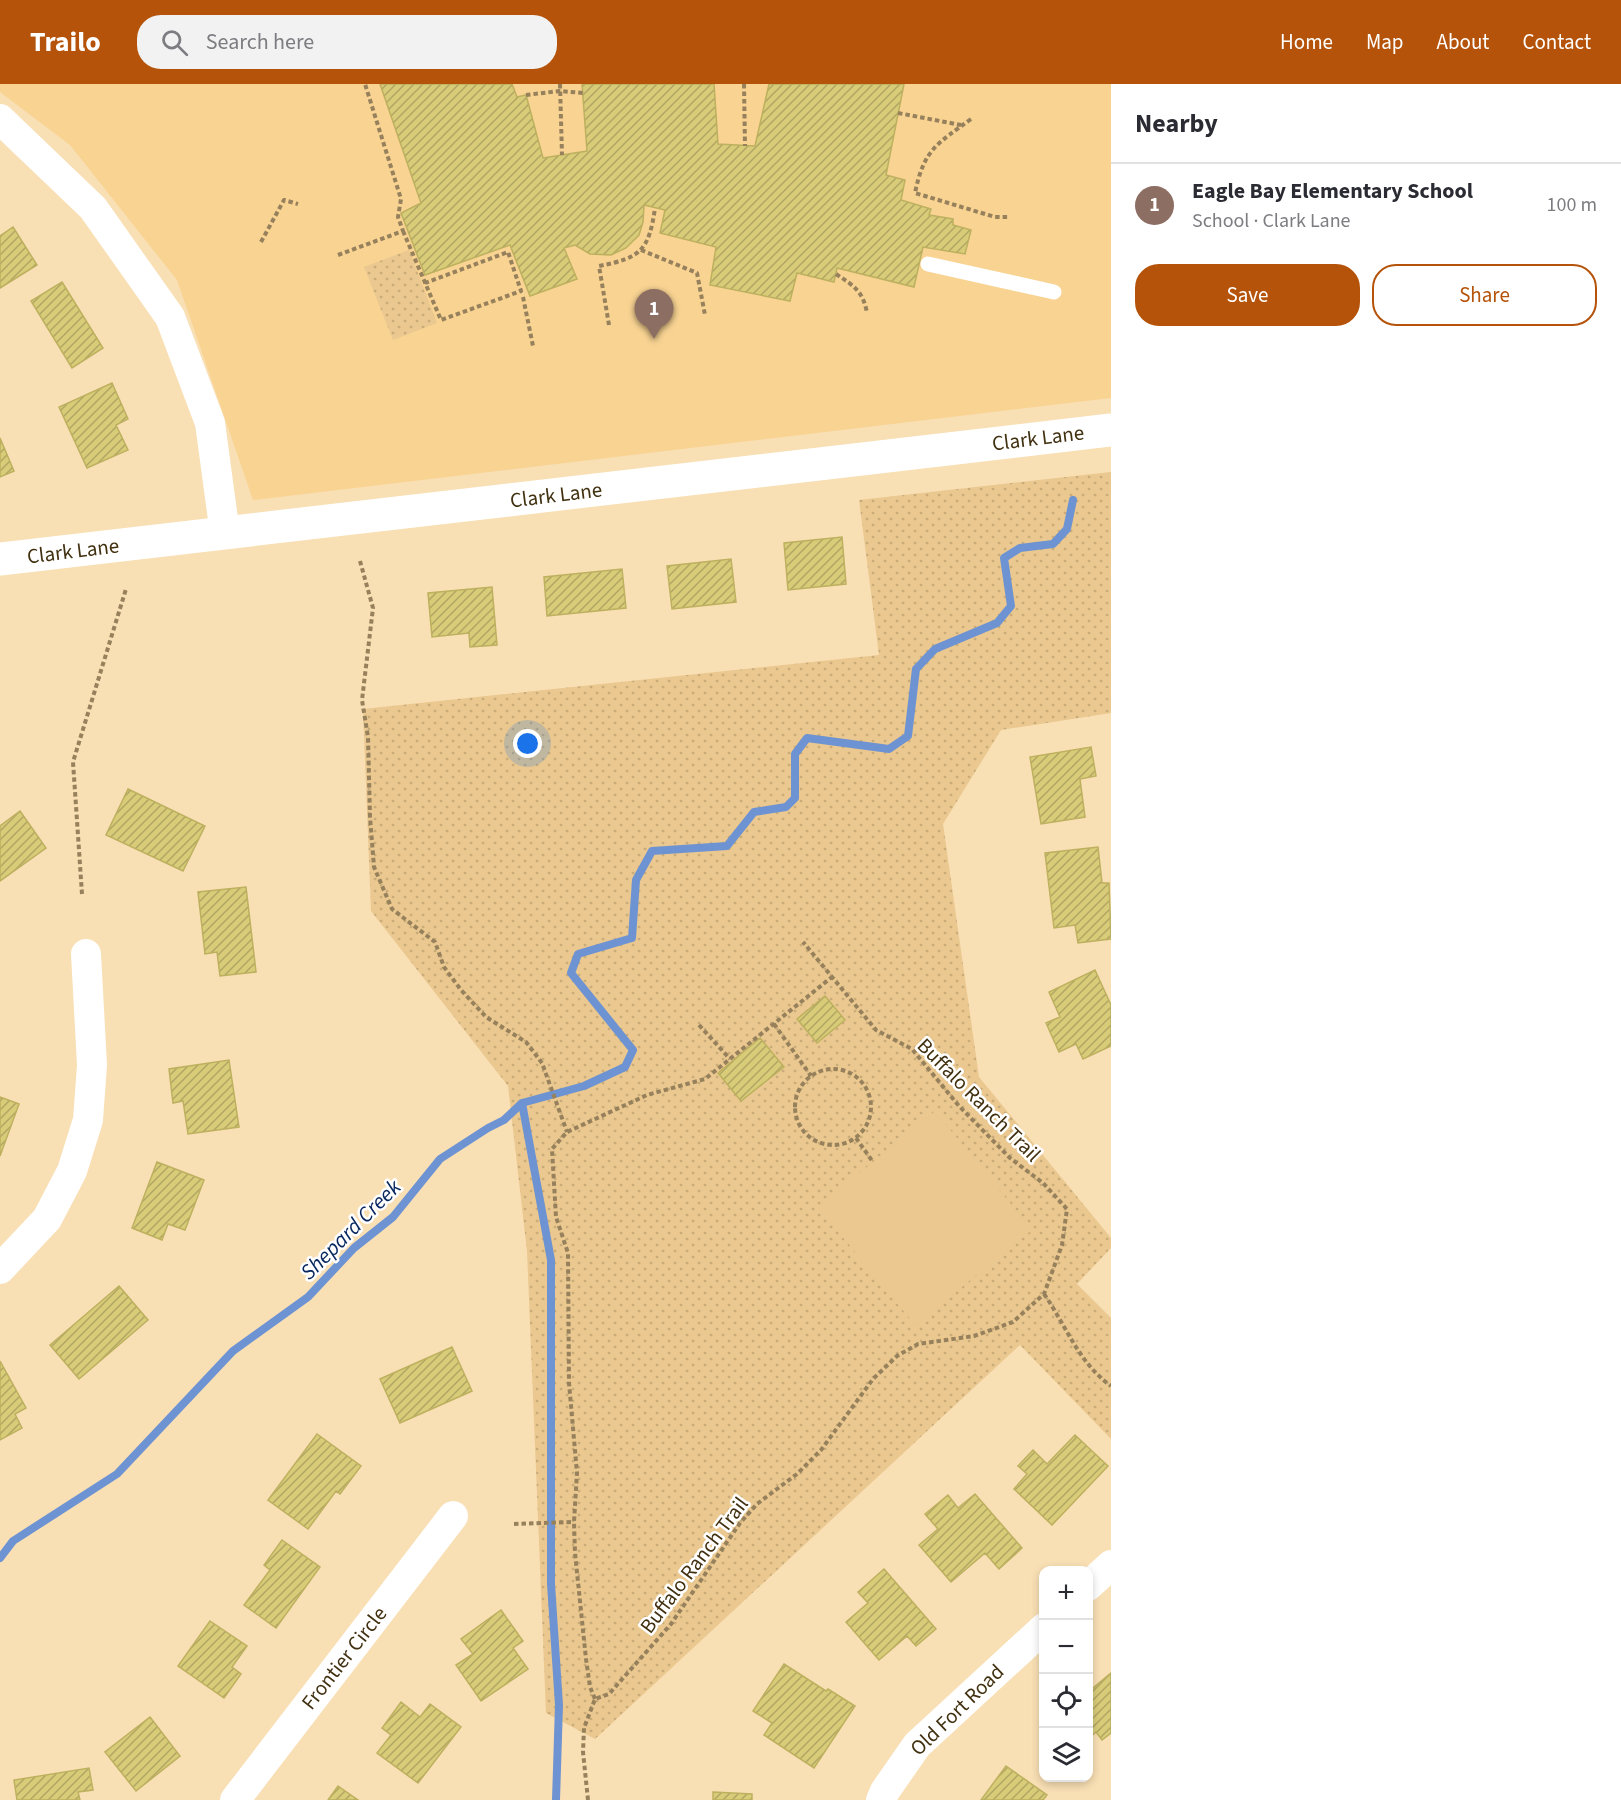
<!DOCTYPE html>
<html lang="en">
<head>
<meta charset="utf-8">
<style>
  :root { --surface:#fff; --page:#f2f2f3; --text:#2b2b33; --muted:#7c7c81; --line:#e1e1e2; --accent:#b45309 }
  body { margin:0; font-family:"Source Sans 3",sans-serif; background:var(--page); color:var(--text) }
  .controls { position:absolute; right:18px; bottom:18px; display:grid; overflow:hidden; border-radius:12px; box-shadow:0 3px 9px #0003 }
  .controls button { width:54px; height:54px; display:grid; place-items:center; padding:0; border:0; border-bottom:2px solid var(--line); background:var(--surface); color:var(--text); font:30px sans-serif }
  .you { position:absolute; left:528px; top:660px; width:21px; height:21px; margin:-15px; border:4px solid #fff; border-radius:50%; background:#1a73e8; box-shadow:0 0 0 9px #1a73e833 }
  .badge { display:grid; place-items:center; width:39px; height:39px; border-radius:50%; background:var(--accent); color:#fff; font-size:20px; font-weight:700 }
  .pin { position:absolute; translate:-50% -50px; filter:drop-shadow(0 2px 3px #0008) }
  .pin::after { content:''; position:absolute; top:32px; width:21px; height:18px; background:inherit; clip-path:polygon(0 0,100% 0,50% 100%) }
  .list { margin:0; padding:0; list-style:none }
  h2 { display:flex; justify-content:space-between; align-items:center; height:78px; margin:0; padding:0 24px; font-size:26px }
  h2 small { font-size:20px; font-weight:400; color:var(--muted) }
  .list li { display:grid; grid-template-columns:39px 1fr auto; gap:18px; align-items:center; box-sizing:border-box; height:84px; padding:0 24px; border-top:2px solid var(--line) }
  .list b { display:block; font-size:22px; white-space:nowrap }
  .list p { margin:0; font-size:20px; white-space:nowrap; color:var(--muted) }
  .list em { font-size:20px; font-style:normal; color:var(--muted) }
  .actions { display:flex; gap:12px; padding:18px 24px }
  .actions a { flex:1; padding:14px 0; border:2px solid var(--accent); border-radius:24px; text-align:center; font-size:21px; color:var(--accent) }
  .actions .main { background:var(--accent); color:#fff }
  .icon { flex:none; width:33px; height:33px; fill:none; stroke:currentColor; stroke-width:2; stroke-linecap:round; stroke-linejoin:round }
  .map { position:relative; flex:none; width:1111px; height:1716px; overflow:hidden }
  header { display:flex; align-items:center; gap:36px; box-sizing:border-box; height:84px; padding:0 30px; background:var(--accent); color:#fff }
  header strong { font-size:28px }
  nav { display:flex; gap:33px; margin-inline-start:auto; font-size:21px }
  .search { width:420px; height:54px; background:var(--page); display:flex; align-items:center; gap:15px; box-sizing:border-box; padding:0 21px; border-radius:24px; color:var(--muted); font-size:22px }
  main { display:flex }
  aside { flex:1; background:var(--surface) }
  .map>svg:first-child { display:block }
  .built { fill:#f8d392 }
  .grass { fill:url(#grass-dots) }
  .garden { fill:#eac88f }
  .lines { fill:none; stroke-linecap:round; stroke-linejoin:round }
  .stream { stroke:#6e93d2; stroke-width:8 }
  .building { fill:url(#building-hatch); stroke:#bdb05e; stroke-width:1.5 }
  .path { stroke:#96815c; stroke-width:4; stroke-dasharray:4.5 3; stroke-linecap:butt }
  .lane { stroke:#fff; stroke-width:15 }
  .street { stroke:#fff; stroke-width:30 }
  .secondary { stroke:#fff; stroke-width:33 }
  .labels { text-anchor:middle; stroke-width:5; stroke-linejoin:round; paint-order:stroke }
  .street-label { font-size:21px; fill:#423111; stroke:#fff }
  .water-label { font-size:22px; font-style:italic; fill:#05255d; stroke:#fff }
</style>
</head>
<body>
<header>
<strong>Trailo</strong>
<div class="search"><svg class="icon" aria-label="search" viewBox="0 0 24 24"><circle cx="10" cy="10" r="6"/><path d="M15 15l6 6"/></svg>Search here</div>
<nav><a>Home</a><a>Map</a><a>About</a><a>Contact</a></nav>
</header>
<main>
<div class="map">
<svg width="1111" height="1716" viewBox="0 0 1111 1716">
  <defs>
    <pattern id="grass-dots" width="8" height="8" patternUnits="userSpaceOnUse" patternTransform="scale(1.5)"><rect width="8" height="8" fill="#eac88f"/><path d="M2 2h.1M6 6h.1" fill="none" stroke="#caac7a" stroke-width="1.8" stroke-linecap="round"/></pattern>
    <pattern id="building-hatch" width="6" height="6" patternUnits="userSpaceOnUse" patternTransform="scale(1.5)"><rect width="6" height="6" fill="#d8cc79"/><path d="M-1 1l2-2M0 6l6-6M5 7l2-2" fill="none" stroke="#b1a662"/></pattern>
  </defs>
  <rect width="100%" height="100%" fill="#f9dfb4"/>
  <path class="built" d="M 0,0 L 1111,0 L 1111,314 L 253,416 L 177,196 L 70,61 L 0,8 Z"/>
  <path class="grass" d="M 409,166 L 437,239 L 393,256 L 364,183 Z
    M 1111,388 L 1111,629 L 1001,646 L 943,740 L 979,993 L 1111,1154 L 1111,1164 L 1077,1200 L 1111,1234 L 1111,1355 L 1020,1261 L 595,1655 L 546,1629 L 527,1167 L 508,1002 L 371,827 L 363,625 L 879,571 L 859,416 Z"/>
  <path class="garden" d="M 935,1027 L 1032,1146 L 915,1241 L 818,1123 Z"/>
  <g class="lines">
    <path class="stream" d="M 522,1019 L 551,1176 L 551,1500 L 559,1621 L 556,1716
      M 0,1474 L 13,1457 L 117,1390 L 233,1267 L 308,1213 L 354,1164 L 393,1133 L 440,1075 L 488,1044 L 504,1036 L 522,1019 L 584,1002 L 625,983 L 633,966 L 571,889 L 578,870 L 632,854 L 636,796 L 652,767 L 727,762 L 754,728 L 786,723 L 795,714 L 795,670 L 807,654 L 889,665 L 908,652 L 916,585 L 935,565 L 997,539 L 1011,522 L 1004,474 L 1020,464 L 1053,460 L 1067,445 L 1073,416"/>
  </g>
  <path class="building" d="M 380,0 L 512,0 L 517,13 L 526,11 L 543,74 L 587,67 L 582,0 L 714,0 L 718,60 L 755,62 L 769,0 L 904,0 L 886,91 L 905,96 L 901,116 L 931,125 L 929,131 L 953,135 L 953,141 L 971,146 L 965,170 L 923,163 L 914,203 L 837,184 L 834,198 L 797,189 L 790,217 L 710,201 L 716,163 L 660,149 L 665,126 L 644,121 L 643,138 L 639,151 L 626,164 L 611,171 L 590,170 L 575,161 L 564,164 L 577,195 L 530,212 L 510,161 L 425,191 L 401,129 L 421,119 Z
    M 13,143 L 37,181 L 0,204 L 0,152 Z
    M 62,198 L 103,264 L 72,284 L 31,217 Z
    M 112,299 L 128,335 L 116,341 L 128,366 L 87,384 L 59,323 Z
    M 0,354 L 14,387 L 0,393 Z
    M 842,453 L 846,500 L 788,506 L 784,459 Z
    M 731,475 L 736,518 L 672,525 L 667,482 Z
    M 622,485 L 626,524 L 547,532 L 544,493 Z
    M 492,503 L 497,561 L 470,563 L 469,549 L 432,553 L 428,509 Z
    M 1091,663 L 1096,692 L 1080,695 L 1085,733 L 1041,740 L 1030,673 Z
    M 128,705 L 205,742 L 183,787 L 106,751 Z
    M 20,727 L 46,764 L 0,797 L 0,742 Z
    M 1098,763 L 1102,799 L 1109,799 L 1111,855 L 1078,859 L 1075,841 L 1054,844 L 1045,769 Z
    M 246,803 L 256,888 L 220,892 L 217,868 L 205,870 L 198,808 Z
    M 1095,886 L 1111,921 L 1111,962 L 1083,975 L 1076,960 L 1059,968 L 1046,939 L 1060,933 L 1049,908 Z
    M 825,912 L 845,936 L 817,959 L 797,935 Z
    M 760,954 L 784,983 L 741,1017 L 718,989 Z
    M 229,976 L 239,1043 L 188,1050 L 183,1017 L 173,1019 L 169,985 Z
    M 0,1013 L 19,1020 L 0,1072 Z
    M 157,1078 L 204,1096 L 185,1146 L 168,1140 L 162,1156 L 132,1144 Z
    M 119,1202 L 148,1236 L 79,1295 L 50,1261 Z
    M 452,1263 L 472,1307 L 400,1339 L 380,1295 Z
    M 0,1277 L 26,1324 L 15,1330 L 22,1344 L 0,1356 Z
    M 317,1350 L 361,1382 L 340,1410 L 336,1407 L 308,1445 L 268,1416 Z
    M 1075,1351 L 1108,1382 L 1052,1441 L 1014,1405 L 1027,1390 L 1018,1382 L 1033,1366 L 1047,1380 Z
    M 975,1410 L 1022,1464 L 999,1485 L 985,1469 L 951,1498 L 919,1461 L 938,1445 L 925,1430 L 948,1411 L 958,1424 Z
    M 282,1456 L 320,1483 L 276,1544 L 244,1521 L 270,1486 L 264,1481 Z
    M 884,1485 L 936,1545 L 916,1562 L 907,1552 L 879,1576 L 846,1538 L 868,1519 L 858,1508 Z
    M 501,1526 L 523,1557 L 513,1564 L 528,1585 L 481,1617 L 456,1581 L 473,1570 L 461,1555 Z
    M 210,1537 L 247,1562 L 232,1583 L 241,1590 L 224,1614 L 178,1582 Z
    M 784,1580 L 826,1607 L 828,1605 L 855,1622 L 814,1684 L 764,1651 L 772,1639 L 753,1627 Z
    M 1111,1589 L 1111,1649 L 1102,1656 L 1096,1648 L 1088,1655 L 1088,1608 Z
    M 401,1618 L 420,1633 L 430,1620 L 461,1643 L 418,1699 L 377,1669 L 391,1651 L 382,1644 Z
    M 150,1633 L 180,1672 L 136,1707 L 105,1668 Z
    M 1006,1682 L 1047,1711 L 1043,1716 L 981,1716 Z
    M 89,1684 L 93,1706 L 78,1708 L 80,1716 L 17,1716 L 14,1696 Z
    M 338,1702 L 358,1716 L 328,1716 Z
    M 713,1708 L 752,1710 L 752,1716 L 713,1716 Z"/>
  <g class="lines">
    <path class="path" d="M 560,0 L 562,71
      M 744,0 L 745,62
      M 526,11 L 560,7 L 583,9
      M 898,29 L 961,41
      M 971,35 C 937,60 924,65 915,109 L 995,133 L 1009,133
      M 403,147 L 441,236 L 521,207 L 508,168 L 425,199
      M 261,158 L 284,116 L 298,120
      M 641,166 L 697,189 L 705,231
      M 338,171 L 403,147 L 398,133 L 401,115 L 365,0
      M 836,190 C 854,202 863,207 867,229
      M 523,213 L 533,262
      M 609,241 L 599,182 C 641,174 649,166 655,124
      M 360,477 L 373,524 L 362,616 L 368,653 L 370,733 L 374,783 L 392,825 L 435,858 L 444,883 L 461,906 L 486,933 L 526,958 L 542,979 L 567,1048
      M 82,810 L 73,678 L 126,505
      M 774,940 L 811,992
      M 699,941 L 730,975
      M795 1023a38 38 0 1 1 76 0a38 38 0 1 1-76 0Z
      M 856,1054 L 873,1078
      M 1044,1210 C 1067,1243 1078,1278 1111,1302
      M 514,1440 L 574,1438
      M 595,1615 L 590,1603 L 586,1575 L 575,1469 L 574,1438 L 577,1389 L 569,1299 L 568,1169 L 556,1133 L 552,1065 L 567,1048 L 647,1011 L 705,995 L 832,893
      M 588,1716 L 583,1668 L 584,1644 L 595,1615 L 609,1610 L 671,1540 L 740,1439 L 757,1420 L 797,1390 L 821,1366 L 873,1295 L 897,1272 L 918,1260 L 974,1252 L 1013,1238 L 1044,1210 L 1062,1161 L 1067,1125 L 1043,1099 L 1010,1074 L 959,1022 L 912,965 L 876,946 L 803,858"/>
    <path class="lane" d="M 928,180 L 1054,208"/>
    <path class="street" d="M 0,35 L 93,124 L 170,233 L 210,339 L 225,450
      M 0,1185 L 47,1135 L 72,1087 L 88,1036 L 92,981 L 86,870
      M 1088,1502 L 1111,1481
      M 235,1716 L 453,1432
      M 881,1716 L 885,1707 L 917,1661 L 1044,1544"/>
    <path class="secondary" d="M 0,475 L 1111,346"/>
  </g>
  <g class="labels">
    <g class="street-label">
      <text transform="translate(1038 354) rotate(-7)" y="7">Clark Lane</text>
      <text transform="translate(556 411) rotate(-7)" y="7">Clark Lane</text>
      <text transform="translate(73 467) rotate(-7)" y="7">Clark Lane</text>
      <text transform="translate(979 1016) rotate(45)" y="7">Buffalo Ranch Trail</text>
      <text transform="translate(694 1481) rotate(-53)" y="7">Buffalo Ranch Trail</text>
      <text transform="translate(344 1574) rotate(-52)" y="7">Frontier Circle</text>
      <text transform="translate(957 1626) rotate(-44)" y="7">Old Fort Road</text>
    </g>
    <g class="water-label">
      <text transform="translate(350 1145) rotate(-45)" y="8">Shepard Creek</text>
    </g>
  </g>
</svg>
<div class="controls">
<button>+</button>
<button>−</button>
<button><svg class="icon" aria-label="locate" viewBox="0 0 24 24"><circle cx="12" cy="12" r="6"/><path d="M12 2v4M12 18v4M2 12h4M18 12h4"/></svg></button>
<button><svg class="icon" aria-label="layers" viewBox="0 0 24 24"><path d="M12 4l9 5-9 5-9-5zM3 14l9 5 9-5"/></svg></button>
</div>
<div class="you"></div>
<div class="pin badge" style="left:654px;top:255px;background:#8d6e63">1</div>
</div>
<aside>
<h2>Nearby<small></small></h2>
<ul class="list">
<li><span class="badge" style="background:#8d6e63">1</span><div><b>Eagle Bay Elementary School</b><p>School · Clark Lane</p></div><em>100 m</em></li>
</ul>
<div class="actions"><a class="main">Save</a><a>Share</a></div>
</aside>
</main>
</body>
</html>
